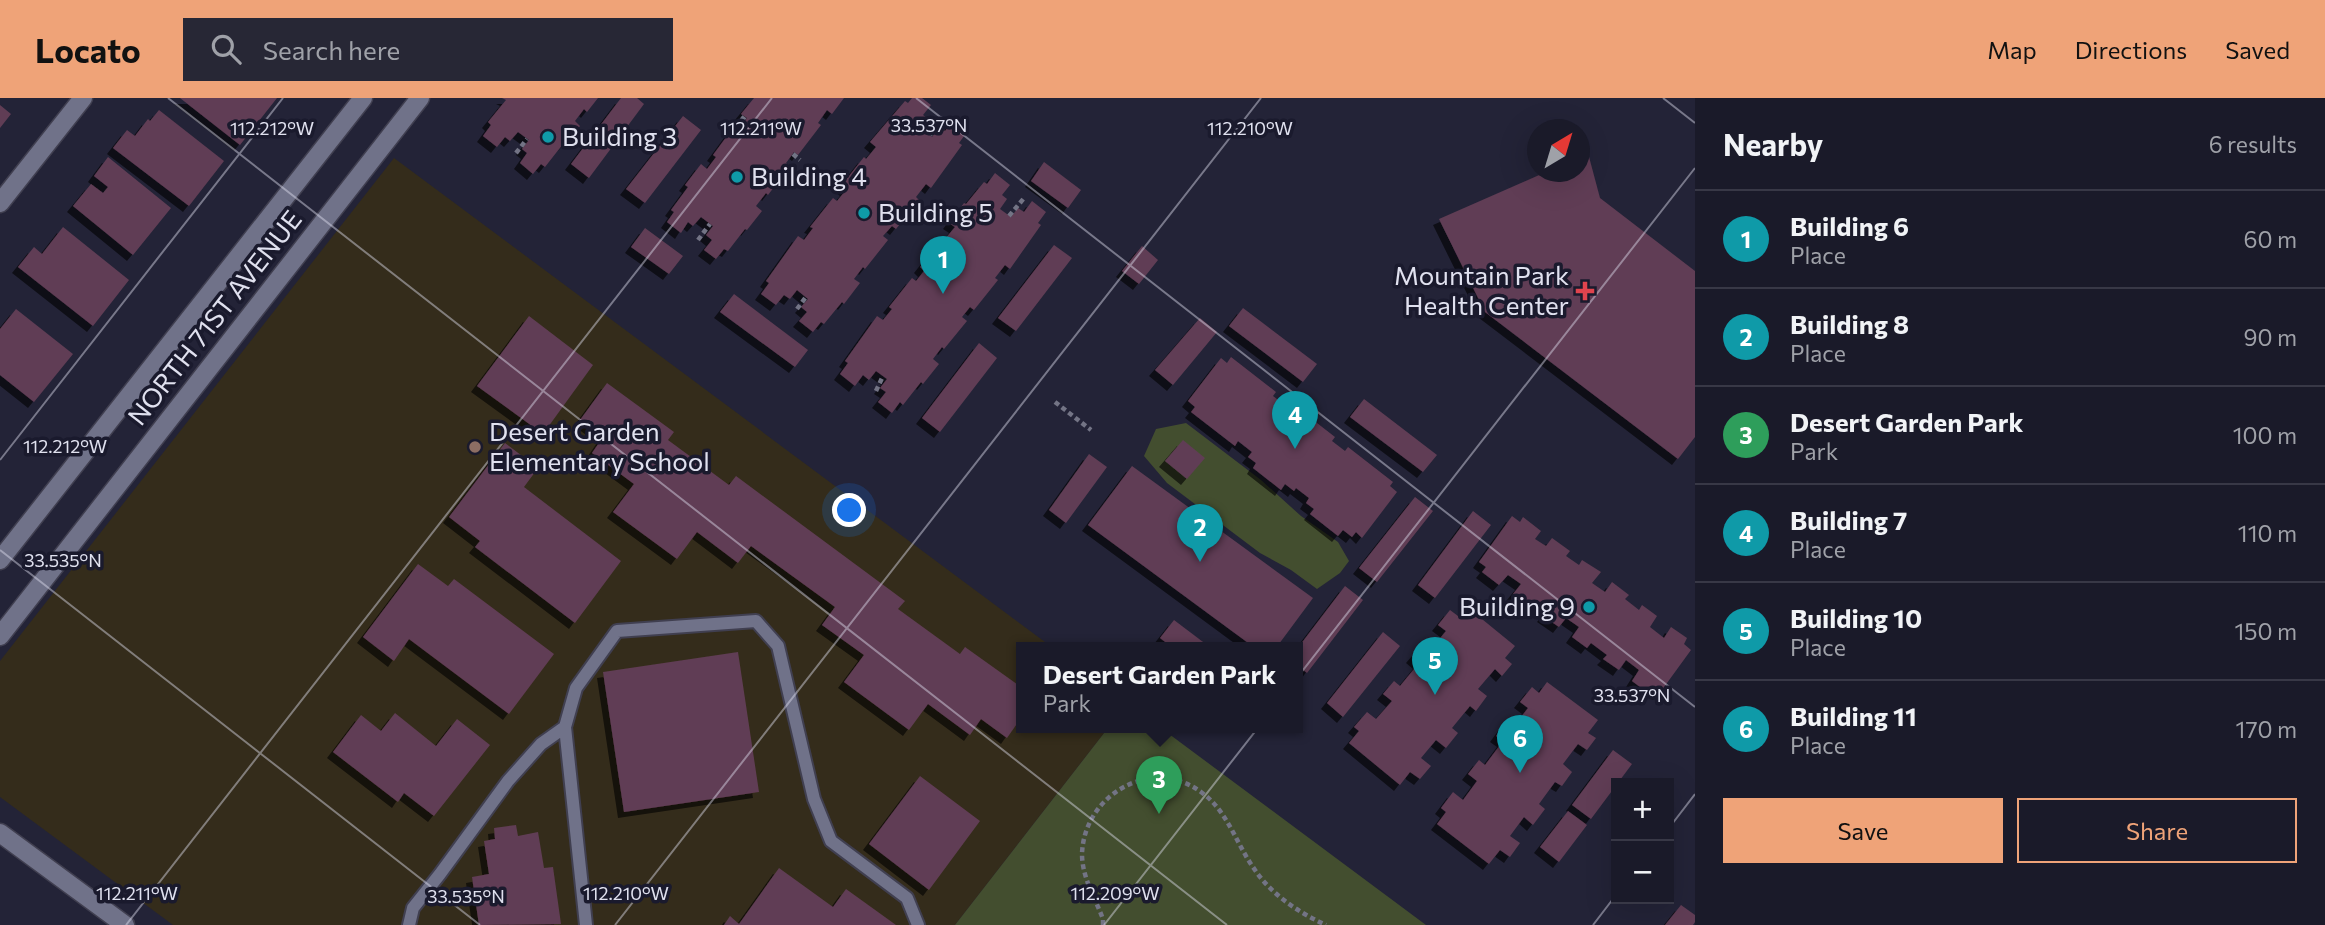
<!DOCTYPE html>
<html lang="en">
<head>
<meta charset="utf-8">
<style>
  :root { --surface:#1a1a29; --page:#272735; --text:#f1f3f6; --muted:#9fa1a8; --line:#383846; --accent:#efa378 }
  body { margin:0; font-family:Commissioner,sans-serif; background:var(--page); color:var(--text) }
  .controls { position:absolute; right:21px; bottom:21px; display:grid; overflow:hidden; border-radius:0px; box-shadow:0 7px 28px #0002 }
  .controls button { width:63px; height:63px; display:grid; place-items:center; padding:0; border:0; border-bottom:2px solid var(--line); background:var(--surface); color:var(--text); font:35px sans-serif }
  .compass { position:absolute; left:1527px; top:21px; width:63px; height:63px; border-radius:50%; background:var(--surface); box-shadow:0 7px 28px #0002; rotate:38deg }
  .you { position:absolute; left:850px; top:413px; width:24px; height:24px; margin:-18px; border:5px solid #fff; border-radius:50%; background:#1a73e8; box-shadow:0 0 0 10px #1a73e833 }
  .badge { display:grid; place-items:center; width:46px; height:46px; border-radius:50%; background:var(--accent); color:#fff; font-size:23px; font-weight:700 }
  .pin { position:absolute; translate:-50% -58px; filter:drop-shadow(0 2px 4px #0008) }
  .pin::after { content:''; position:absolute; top:37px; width:24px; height:21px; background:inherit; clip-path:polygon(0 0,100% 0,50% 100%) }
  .popup { position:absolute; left:1016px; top:544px; width:287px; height:91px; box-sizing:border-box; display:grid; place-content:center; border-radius:0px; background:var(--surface); filter:drop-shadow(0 2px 5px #0005); font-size:23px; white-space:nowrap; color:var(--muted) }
  .popup b { font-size:26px; color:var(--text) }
  .popup::after { content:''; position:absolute; left:50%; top:100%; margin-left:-14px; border:14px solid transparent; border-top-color:var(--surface) }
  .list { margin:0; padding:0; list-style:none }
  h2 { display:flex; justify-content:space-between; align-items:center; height:91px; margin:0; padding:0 28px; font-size:30px }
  h2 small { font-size:23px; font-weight:400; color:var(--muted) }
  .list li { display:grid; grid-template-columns:46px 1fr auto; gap:21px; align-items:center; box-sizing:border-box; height:98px; padding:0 28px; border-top:2px solid var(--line) }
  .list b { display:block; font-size:26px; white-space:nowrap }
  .list p { margin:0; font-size:23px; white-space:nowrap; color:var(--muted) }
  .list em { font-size:23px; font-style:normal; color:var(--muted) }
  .actions { display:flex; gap:14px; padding:21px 28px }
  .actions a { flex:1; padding:16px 0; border:2px solid var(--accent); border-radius:0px; text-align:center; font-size:24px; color:var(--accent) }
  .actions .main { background:var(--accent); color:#111 }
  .icon { flex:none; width:38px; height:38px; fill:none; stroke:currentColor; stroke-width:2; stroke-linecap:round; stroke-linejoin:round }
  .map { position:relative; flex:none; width:1695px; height:827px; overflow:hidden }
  header { display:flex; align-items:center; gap:42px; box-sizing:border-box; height:98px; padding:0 35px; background:var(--accent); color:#111 }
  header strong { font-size:33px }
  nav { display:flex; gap:38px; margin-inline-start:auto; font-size:24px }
  .search { width:490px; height:63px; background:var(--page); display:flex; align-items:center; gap:18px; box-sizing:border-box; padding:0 24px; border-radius:0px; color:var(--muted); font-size:26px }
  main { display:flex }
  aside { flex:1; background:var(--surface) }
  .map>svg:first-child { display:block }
  .education { fill:#342c1b }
  .green { fill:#434e2f }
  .building { fill:#603d54; filter:url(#shadow) }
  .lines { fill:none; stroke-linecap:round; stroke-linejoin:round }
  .service-casing { stroke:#403f50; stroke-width:16 }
  .minor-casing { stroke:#403f50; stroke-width:21 }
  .tertiary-casing { stroke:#403f50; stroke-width:21 }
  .path { stroke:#737485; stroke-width:4.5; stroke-dasharray:5 3.5; stroke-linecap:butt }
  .service { stroke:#707289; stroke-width:12 }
  .minor { stroke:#707289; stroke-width:18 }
  .tertiary { stroke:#707289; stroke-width:18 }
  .ticks { fill:none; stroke:#e0e1ef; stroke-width:2; stroke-opacity:0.45 }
  .culture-dot { fill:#0f9aa8; stroke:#1a1a2d; stroke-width:2.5 }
  .health-dot { fill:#e0444e; stroke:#1a1a2d; stroke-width:2.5 }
  .education-dot { fill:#8d6e63; stroke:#1a1a2d; stroke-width:2.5 }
  .labels { text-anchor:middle; stroke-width:7; stroke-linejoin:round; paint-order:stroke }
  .poi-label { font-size:26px; fill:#e0e1ef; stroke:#1a1a2d; text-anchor:start }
  .street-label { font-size:26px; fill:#e0e1ef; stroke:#1a1a2d }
  .ticks-label { font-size:18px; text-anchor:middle; fill:#e0e1ef; stroke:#1a1a2d; stroke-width:7; stroke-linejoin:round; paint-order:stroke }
</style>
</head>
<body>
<header>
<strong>Locato</strong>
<div class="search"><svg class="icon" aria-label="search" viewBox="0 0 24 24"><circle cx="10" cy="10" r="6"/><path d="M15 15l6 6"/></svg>Search here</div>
<nav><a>Map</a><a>Directions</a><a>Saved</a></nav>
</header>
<main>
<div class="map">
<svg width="1695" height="827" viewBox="0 0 1695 827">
  <defs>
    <filter id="shadow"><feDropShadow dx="-6" dy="6" stdDeviation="0" flood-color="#0009"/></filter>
  </defs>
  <rect width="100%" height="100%" fill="#232337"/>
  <path class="education" d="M 394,60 L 1053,550 L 1021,550 L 1021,630 L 1108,630 L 955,827 L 173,827 L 0,699 L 0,563 Z"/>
  <path class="green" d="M 1186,325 L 1261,382 L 1301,418 L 1338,444 L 1349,463 L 1340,475 L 1317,491 L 1291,472 L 1260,455 L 1167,385 L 1144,358 L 1156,331 Z
    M 1108,630 L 1161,630 L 1426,827 L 955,827 Z"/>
  <path class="building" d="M 180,0 L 277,0 L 240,47 Z
    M 502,0 L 598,0 L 587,14 L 584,11 L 575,23 L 580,28 L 564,47 L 563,46 L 545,69 L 541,66 L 533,76 L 520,65 L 527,55 L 522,51 L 529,42 L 518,34 L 510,43 L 505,39 L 497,49 L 483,38 L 491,27 L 488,24 L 506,2 Z
    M 621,0 L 637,0 L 644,6 L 589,80 L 571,66 Z
    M 754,0 L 844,0 L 832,16 L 827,12 L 818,25 L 821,27 L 798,57 L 794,54 L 786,65 L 790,68 L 768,97 L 766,95 L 756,108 L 762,113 L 747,132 L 745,131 L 728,153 L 724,151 L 716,161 L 704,152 L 712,142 L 706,137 L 713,128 L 701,119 L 693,128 L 688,124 L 681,135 L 667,124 L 674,114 L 671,112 L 688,89 L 685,87 L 701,66 L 707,71 L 716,59 L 713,57 L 735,27 L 739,30 L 747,20 L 741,16 Z
    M 912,0 L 922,0 L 931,7 L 923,17 L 928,21 L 921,30 L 932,39 L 939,29 L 945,33 L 953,23 L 967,34 L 959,45 L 962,47 L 931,90 L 926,86 L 916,99 L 919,102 L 896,131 L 892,128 L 883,138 L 888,142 L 865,171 L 863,169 L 854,181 L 860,185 L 844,206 L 842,204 L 824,226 L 821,224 L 813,234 L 799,223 L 807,214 L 801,209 L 808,201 L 797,192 L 790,201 L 784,197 L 776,207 L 761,196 L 769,185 L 766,183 L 798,138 L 804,142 L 813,130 L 810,129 L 833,100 L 837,103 L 846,92 L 841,88 L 864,59 L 866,61 L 876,49 L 870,44 L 905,3 L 908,5 Z
    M 0,7 L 11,16 L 0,30 Z
    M 159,12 L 224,63 L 189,108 L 113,50 L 127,32 L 135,38 L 148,21 L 150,23 Z
    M 683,18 L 701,32 L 645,105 L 626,91 Z
    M 1588,55 L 1600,100 L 1695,173 L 1695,339 L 1678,361 L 1485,214 L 1439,121 L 1546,74 L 1580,74 L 1580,59 Z
    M 108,59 L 171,110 L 133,157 L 73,108 L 91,86 L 103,95 L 108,89 L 94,78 Z
    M 1044,64 L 1081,92 L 1068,110 L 1031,83 Z
    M 995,75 L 1010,87 L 1002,97 L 1007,101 L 1000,111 L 1011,119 L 1018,110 L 1024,114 L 1032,103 L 1046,114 L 1038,125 L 1041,127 L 1010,171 L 1005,167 L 995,180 L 998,182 L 974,212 L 970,209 L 962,219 L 967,223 L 944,251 L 942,249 L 933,261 L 939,266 L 923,286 L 921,284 L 903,307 L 900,304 L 892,315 L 878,304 L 886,294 L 880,290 L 887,281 L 876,273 L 869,282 L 863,277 L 855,288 L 840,276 L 848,265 L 845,263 L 877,218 L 883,222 L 892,211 L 889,209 L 912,180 L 916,183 L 924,173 L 920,169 L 943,140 L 945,141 L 955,129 L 949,125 L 964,105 L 966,106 L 984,84 L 987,86 Z
    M 63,129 L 129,182 L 93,228 L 18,169 L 34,149 L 42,156 Z
    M 645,130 L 683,158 L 669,176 L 631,149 Z
    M 1054,147 L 1072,160 L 1016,233 L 998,220 Z
    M 1142,148 L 1158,162 L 1139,186 L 1122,173 Z
    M 734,196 L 808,252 L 795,269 L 720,214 Z
    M 1243,210 L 1317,266 L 1303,284 L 1229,228 Z
    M 16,211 L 73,256 L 34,304 L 0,277 L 0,231 Z
    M 529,218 L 593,267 L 543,336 L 477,288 Z
    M 1200,220 L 1217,234 L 1173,287 L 1155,272 Z
    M 979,245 L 997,260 L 940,334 L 922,320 Z
    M 1231,259 L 1276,294 L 1273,298 L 1286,308 L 1290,304 L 1335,339 L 1332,343 L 1345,353 L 1348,349 L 1393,384 L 1390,388 L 1397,394 L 1362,440 L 1356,434 L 1352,439 L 1343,432 L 1338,438 L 1310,416 L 1314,411 L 1306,405 L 1309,400 L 1296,390 L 1294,393 L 1285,386 L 1281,392 L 1253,370 L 1256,365 L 1248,359 L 1252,354 L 1238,343 L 1235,348 L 1191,314 L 1195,309 L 1188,303 L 1221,260 L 1227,265 Z
    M 607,285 L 674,334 L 668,342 L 729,387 L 736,378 L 905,503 L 898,511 L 960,556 L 965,549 L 1021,589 L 1021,620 L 1007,640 L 981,621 L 970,637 L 928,606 L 909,632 L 844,584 L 864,557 L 822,527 L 835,509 L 751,448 L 738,465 L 697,434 L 677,461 L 613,414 L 634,386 L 592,355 L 603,339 L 580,322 Z
    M 1364,301 L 1437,357 L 1423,374 L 1350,319 Z
    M 1183,342 L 1205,360 L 1187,381 L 1165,363 Z
    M 505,345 L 538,370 L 524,389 L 621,463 L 575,525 L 475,449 L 480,443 L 449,419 Z
    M 1089,356 L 1107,369 L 1066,425 L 1049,412 Z
    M 1132,368 L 1313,500 L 1276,550 L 1255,550 L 1088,427 Z
    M 1415,399 L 1433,413 L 1377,484 L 1359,470 Z
    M 1473,413 L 1491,427 L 1435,500 L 1418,487 Z
    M 1512,418 L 1520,424 L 1523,419 L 1541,433 L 1535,441 L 1546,448 L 1552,440 L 1570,453 L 1566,458 L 1579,467 L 1582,462 L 1601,474 L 1592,485 L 1605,494 L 1612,484 L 1629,497 L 1625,501 L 1639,512 L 1642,507 L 1657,518 L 1650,529 L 1664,540 L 1671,529 L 1687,540 L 1684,546 L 1691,552 L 1659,596 L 1651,591 L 1648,595 L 1632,583 L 1639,572 L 1626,562 L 1619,572 L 1603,561 L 1607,557 L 1591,545 L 1587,550 L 1572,539 L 1579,529 L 1566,520 L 1559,529 L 1543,518 L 1547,513 L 1532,502 L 1529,507 L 1513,496 L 1521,486 L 1508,477 L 1499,487 L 1482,474 L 1486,469 L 1479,464 Z
    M 418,466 L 448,488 L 454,481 L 554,556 L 509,616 L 409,541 L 394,563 L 363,539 Z
    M 1345,488 L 1363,502 L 1307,575 L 1297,567 L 1297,551 Z
    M 1466,508 L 1515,548 L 1505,560 L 1512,566 L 1502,578 L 1495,571 L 1478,591 L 1487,598 L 1476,613 L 1470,608 L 1452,630 L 1458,635 L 1446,650 L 1436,642 L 1421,660 L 1431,668 L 1420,681 L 1410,674 L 1400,687 L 1349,645 L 1359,633 L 1354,629 L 1367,614 L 1376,621 L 1392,603 L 1383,596 L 1394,583 L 1400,588 L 1419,565 L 1412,559 L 1424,545 L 1431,551 L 1446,533 L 1438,527 L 1450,512 L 1458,518 Z
    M 1174,522 L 1211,550 L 1173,550 L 1160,540 Z
    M 1383,534 L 1400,548 L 1343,619 L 1327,605 Z
    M 738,554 L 759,694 L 624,714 L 603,574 Z
    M 1547,584 L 1598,622 L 1588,635 L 1596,640 L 1587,652 L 1578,646 L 1563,666 L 1572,674 L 1562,688 L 1555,684 L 1539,706 L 1545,711 L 1533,727 L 1524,719 L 1510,738 L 1520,745 L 1510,759 L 1500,752 L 1489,766 L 1437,726 L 1446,714 L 1441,710 L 1453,694 L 1463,702 L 1477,683 L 1468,676 L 1479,662 L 1485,667 L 1503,643 L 1496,638 L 1507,623 L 1514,628 L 1528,610 L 1520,604 L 1532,589 L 1539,595 Z
    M 395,615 L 436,648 L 457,621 L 490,647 L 434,718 L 404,695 L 398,704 L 333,654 L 361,617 L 381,633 Z
    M 1613,652 L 1632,666 L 1591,721 L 1572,707 Z
    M 920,678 L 980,723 L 929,792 L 869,746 Z
    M 1568,713 L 1587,727 L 1559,764 L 1540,749 Z
    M 516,727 L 518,738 L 538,734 L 544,770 L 553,769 L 561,826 L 479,827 L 472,779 L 489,776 L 484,743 L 495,741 L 494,730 Z
    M 779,770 L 833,809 L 846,791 L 896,827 L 724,827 L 730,818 L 739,826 Z
    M 1681,807 L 1695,817 L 1695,824 L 1693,827 L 1665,827 Z"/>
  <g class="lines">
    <g class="service-casing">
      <path id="service" d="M 565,629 L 586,827
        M 409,827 L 413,810 L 440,776 L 508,683 L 541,646 L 565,629 L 576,590 L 617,533 L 756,523 L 778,548 L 814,701 L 831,743 L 907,800 L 918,827"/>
    </g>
    <g class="minor-casing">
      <path id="minor" d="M 0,105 L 83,0"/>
    </g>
    <g class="tertiary-casing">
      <path id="tertiary" d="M 0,462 L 363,0
        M 0,538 L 420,0
        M 0,735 L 125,827"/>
    </g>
    <path class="path" d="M 741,19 L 745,22
      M 930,37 L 944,19
      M 516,55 L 527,41
      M 793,56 L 800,62
      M 837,90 L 843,95
      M 1009,118 L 1025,99
      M 698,142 L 710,126
      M 797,211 L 806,199
      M 876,293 L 883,278
      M 1055,304 L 1091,332
      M 1103,827 L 1103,821 C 1095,800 1082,779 1082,756 C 1084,696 1152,658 1201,694 C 1228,713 1236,746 1255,772 C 1271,796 1299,815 1326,827"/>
    <use href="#service" class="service"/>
    <use href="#minor" class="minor"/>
    <use href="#tertiary" class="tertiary"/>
  </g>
  <path class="ticks" d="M 168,0 L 1227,827M 916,0 L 1695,609M 1663,0 L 1695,25M 0,362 L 283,0M 0,452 L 480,827M 1669,730 L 1695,696M 126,827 L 772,0M 615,827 L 1261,0M 1104,827 L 1695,70M 1593,827 L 1616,797"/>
  <g class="culture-dot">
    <circle cx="548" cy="39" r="7"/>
    <circle cx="737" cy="79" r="7"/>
    <circle cx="864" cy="115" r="7"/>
    <circle cx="1589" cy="509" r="7"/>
  </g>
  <path class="health-dot" d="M1581.5 182.5h7v7h7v7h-7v7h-7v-7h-7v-7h7z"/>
  <circle class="education-dot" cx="475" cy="349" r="7"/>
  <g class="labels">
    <g class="poi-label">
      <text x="562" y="48">Building 3</text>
      <text x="751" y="88">Building 4</text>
      <text x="878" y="124">Building 5</text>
      <text x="1569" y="187" text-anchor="end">Mountain Park<tspan x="1569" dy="30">Health Center</tspan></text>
      <text x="489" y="343">Desert Garden<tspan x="489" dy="30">Elementary School</tspan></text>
      <text x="1575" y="518" text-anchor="end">Building 9</text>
    </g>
    <g class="street-label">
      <text transform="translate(215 220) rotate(-52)" y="9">NORTH 71ST AVENUE</text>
    </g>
  </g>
  <g class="ticks-label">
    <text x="929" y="34">33.537°N</text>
    <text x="272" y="37">112.212°W</text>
    <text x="761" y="37">112.211°W</text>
    <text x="1250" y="37">112.210°W</text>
    <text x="65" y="355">112.212°W</text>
    <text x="63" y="469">33.535°N</text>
    <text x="1632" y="604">33.537°N</text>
    <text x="137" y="802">112.211°W</text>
    <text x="626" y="802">112.210°W</text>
    <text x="1115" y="802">112.209°W</text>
    <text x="466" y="805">33.535°N</text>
  </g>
</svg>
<div class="controls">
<button>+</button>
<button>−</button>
</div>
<svg class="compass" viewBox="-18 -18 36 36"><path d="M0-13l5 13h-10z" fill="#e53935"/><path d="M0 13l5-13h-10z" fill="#9fa1a8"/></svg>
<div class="you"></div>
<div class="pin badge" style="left:943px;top:196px;background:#0f9aa8">1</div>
<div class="pin badge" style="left:1200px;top:464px;background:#0f9aa8">2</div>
<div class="pin badge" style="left:1159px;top:716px;background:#2e9e5b">3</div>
<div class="popup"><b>Desert Garden Park</b>Park</div>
<div class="pin badge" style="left:1295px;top:351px;background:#0f9aa8">4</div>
<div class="pin badge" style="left:1435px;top:597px;background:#0f9aa8">5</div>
<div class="pin badge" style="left:1520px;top:675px;background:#0f9aa8">6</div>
</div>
<aside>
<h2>Nearby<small>6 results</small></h2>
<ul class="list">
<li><span class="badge" style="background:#0f9aa8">1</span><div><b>Building 6</b><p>Place</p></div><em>60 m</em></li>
<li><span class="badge" style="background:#0f9aa8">2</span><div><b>Building 8</b><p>Place</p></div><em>90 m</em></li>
<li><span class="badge" style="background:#2e9e5b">3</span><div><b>Desert Garden Park</b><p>Park</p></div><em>100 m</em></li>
<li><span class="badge" style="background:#0f9aa8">4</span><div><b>Building 7</b><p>Place</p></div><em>110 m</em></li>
<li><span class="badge" style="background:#0f9aa8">5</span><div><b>Building 10</b><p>Place</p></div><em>150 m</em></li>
<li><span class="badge" style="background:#0f9aa8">6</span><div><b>Building 11</b><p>Place</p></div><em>170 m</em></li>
</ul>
<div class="actions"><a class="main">Save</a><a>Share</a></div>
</aside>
</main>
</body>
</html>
